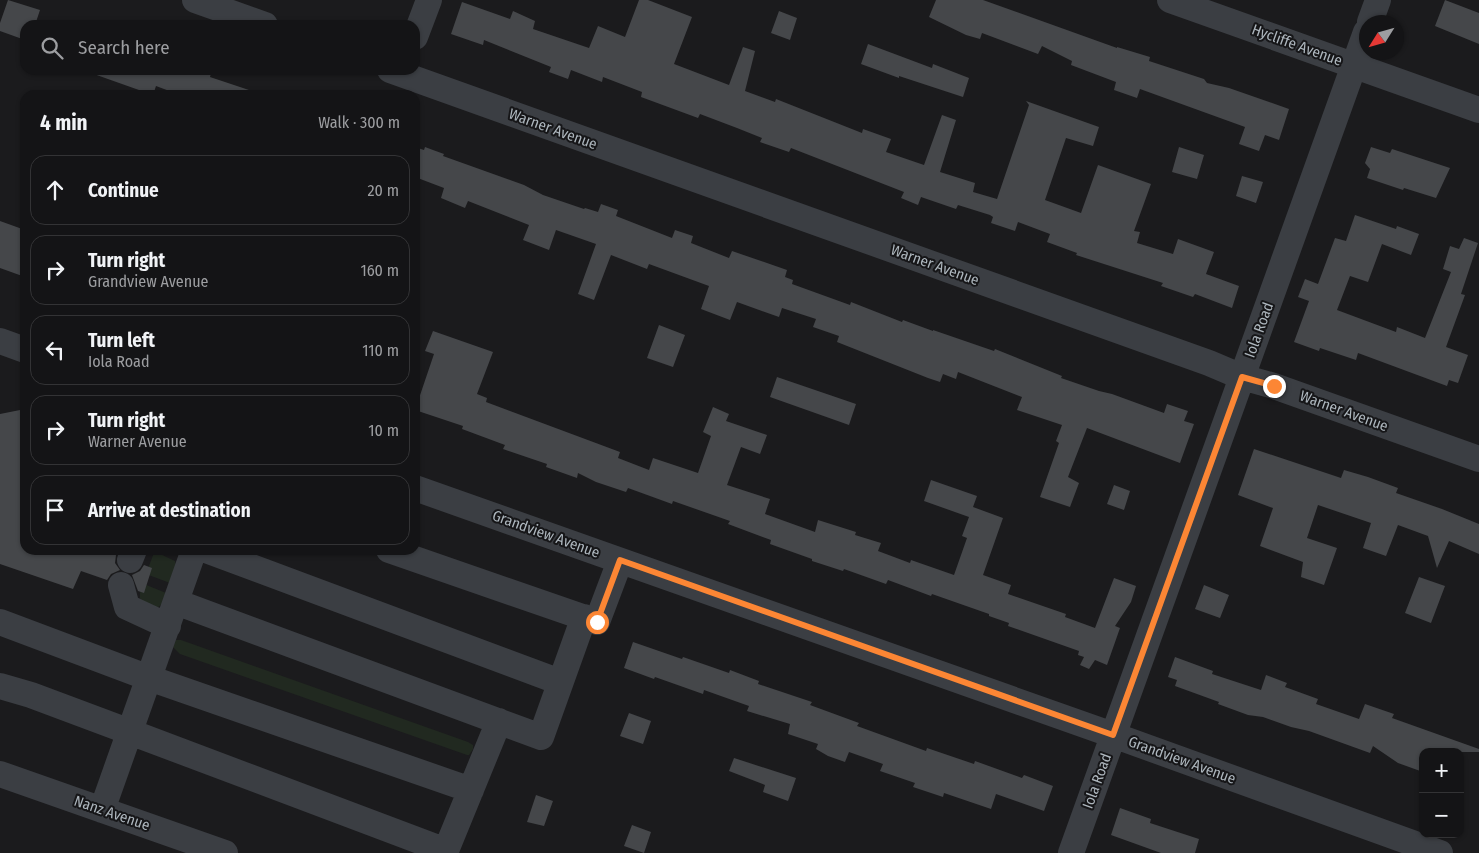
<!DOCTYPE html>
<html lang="en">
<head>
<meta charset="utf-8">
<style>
  :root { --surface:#141416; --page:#1d1d1f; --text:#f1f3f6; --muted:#9d9ea1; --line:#333335 }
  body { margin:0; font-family:"Fira Sans Condensed",sans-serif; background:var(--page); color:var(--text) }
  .controls { position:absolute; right:15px; bottom:15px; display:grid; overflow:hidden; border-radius:10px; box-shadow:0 1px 4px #0004 }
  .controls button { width:45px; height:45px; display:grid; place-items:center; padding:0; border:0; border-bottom:1px solid var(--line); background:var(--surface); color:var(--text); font:25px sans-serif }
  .compass { position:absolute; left:1359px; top:15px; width:45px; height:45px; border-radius:50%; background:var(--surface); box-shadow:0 1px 4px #0004; rotate:233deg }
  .stop { position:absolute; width:15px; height:15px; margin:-11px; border:4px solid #fc8634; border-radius:50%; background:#fff }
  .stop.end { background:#fc8634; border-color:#fff; box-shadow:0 1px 5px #0008 }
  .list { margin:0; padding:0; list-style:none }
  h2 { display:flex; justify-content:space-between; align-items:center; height:65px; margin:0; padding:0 20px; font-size:21px }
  h2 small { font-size:16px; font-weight:400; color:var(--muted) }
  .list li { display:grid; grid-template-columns:32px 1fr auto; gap:15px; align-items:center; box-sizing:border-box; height:70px; margin:0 10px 10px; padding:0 10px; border:1px solid var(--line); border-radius:15px }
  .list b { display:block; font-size:19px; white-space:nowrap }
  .list p { margin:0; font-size:16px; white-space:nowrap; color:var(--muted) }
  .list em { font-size:16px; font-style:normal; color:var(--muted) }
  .icon { flex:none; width:28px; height:28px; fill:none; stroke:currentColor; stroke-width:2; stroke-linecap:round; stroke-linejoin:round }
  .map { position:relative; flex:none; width:1479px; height:853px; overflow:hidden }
  .search { position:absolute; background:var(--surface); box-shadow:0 1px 4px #0004; left:20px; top:20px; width:400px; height:55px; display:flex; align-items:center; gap:12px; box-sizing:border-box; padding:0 18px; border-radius:15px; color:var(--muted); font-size:19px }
  .panel { position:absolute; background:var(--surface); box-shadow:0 1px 4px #0004; left:20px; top:90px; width:400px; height:465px; border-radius:15px }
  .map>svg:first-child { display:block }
  .green { fill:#212920 }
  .building { fill:#45474a }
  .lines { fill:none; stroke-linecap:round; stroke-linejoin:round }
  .minor { stroke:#3b3e43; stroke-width:26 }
  .route { stroke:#fc8634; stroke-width:6 }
  .labels { text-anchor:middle; stroke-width:4; stroke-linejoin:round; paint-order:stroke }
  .street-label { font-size:15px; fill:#adb6bd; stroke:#161618 }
</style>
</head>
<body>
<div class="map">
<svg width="1479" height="853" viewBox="0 0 1479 853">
  <rect width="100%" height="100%" fill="#1b1b1d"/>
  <path class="green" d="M 155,550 L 161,550 L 160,554 L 175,561 L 176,566 L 170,583 L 146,574 Z
    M 144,584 L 166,593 L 162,604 L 156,609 L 140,601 L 140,593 Z
    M 176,640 L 181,640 L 468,742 L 473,745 L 473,749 L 469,755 L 467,755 L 180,654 L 173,647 Z"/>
  <path class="building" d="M 8,0 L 40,10 L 35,25 L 25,25 L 25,40 L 0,31 L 0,23 Z
    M 639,0 L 648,0 L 692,17 L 674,64 L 729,85 L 743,47 L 755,51 L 745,91 L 775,102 L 776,99 L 862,133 L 863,129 L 891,139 L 886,152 L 924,165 L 942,115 L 956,120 L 940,172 L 975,183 L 973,192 L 997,199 L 1029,105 L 1026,101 L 1099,127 L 1093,146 L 1066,138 L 1045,200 L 1081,213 L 1098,165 L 1151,184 L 1134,231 L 1140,232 L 1137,243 L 1173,254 L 1178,239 L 1214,252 L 1206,274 L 1239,286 L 1232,308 L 1195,294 L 1193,297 L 1161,286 L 1163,283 L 1076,255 L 1077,253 L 1047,242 L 1050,234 L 1018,222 L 1015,231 L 991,223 L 993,217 L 990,215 L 958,205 L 956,209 L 921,197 L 918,205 L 901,198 L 904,192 L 791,148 L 789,152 L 760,142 L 762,138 L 737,128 L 700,114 L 698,118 L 641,97 L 642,92 L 603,77 L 602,82 L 571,70 L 568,79 L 549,72 L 551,67 L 484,40 L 483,45 L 451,34 L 462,2 L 510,19 L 513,11 L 535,21 L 533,29 L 589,48 L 598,26 L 625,37 Z
    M 936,0 L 983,0 L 1117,48 L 1117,47 L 1150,57 L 1149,61 L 1204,79 L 1207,83 L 1229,88 L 1289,109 L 1279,140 L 1265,135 L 1259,151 L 1239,144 L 1245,127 L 1140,89 L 1137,98 L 1114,90 L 1116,82 L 1071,65 L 1072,61 L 1042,46 L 1038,54 L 982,33 L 980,39 L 966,35 L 929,17 Z
    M 1445,0 L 1479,13 L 1479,44 L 1435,26 Z
    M 779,11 L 797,18 L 790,40 L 771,33 Z
    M 868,44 L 932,68 L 933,64 L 969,78 L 963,97 L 899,76 L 899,78 L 861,64 Z
    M 92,70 L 212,70 L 210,77 L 255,92 L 254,95 L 180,95 L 156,86 L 153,95 L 91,73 Z
    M 415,147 L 424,150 L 425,147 L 433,150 L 444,154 L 443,156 L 524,185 L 543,195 L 584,209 L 585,208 L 598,212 L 601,204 L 618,210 L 616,216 L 672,238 L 675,230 L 693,236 L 691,243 L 729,258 L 732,251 L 787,270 L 785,277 L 793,280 L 792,284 L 850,305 L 851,302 L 902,322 L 903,320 L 933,331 L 933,330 L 994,351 L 995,349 L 1062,376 L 1061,378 L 1099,391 L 1112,394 L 1164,413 L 1167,404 L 1188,411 L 1184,421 L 1194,424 L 1180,463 L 1087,428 L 1068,477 L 1079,483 L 1070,507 L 1040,497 L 1059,443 L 1056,441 L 1062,425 L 1017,410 L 1022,397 L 958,372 L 956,379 L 943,374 L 940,382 L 928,378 L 837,342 L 839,336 L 813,327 L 816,319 L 782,308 L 779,317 L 737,302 L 730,320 L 701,309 L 709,286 L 649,264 L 647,269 L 611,255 L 594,300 L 578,294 L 596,244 L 556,230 L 549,250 L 523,240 L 529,225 L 468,201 L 465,208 L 441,198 L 444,188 L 415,177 Z
    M 1179,147 L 1204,155 L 1197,179 L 1172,172 Z
    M 1371,147 L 1390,153 L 1392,149 L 1450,168 L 1436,198 L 1404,188 L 1403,190 L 1367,178 L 1370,169 L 1365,163 Z
    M 1242,176 L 1263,182 L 1256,203 L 1236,196 Z
    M 1355,215 L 1396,229 L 1397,226 L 1419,234 L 1411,255 L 1382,244 L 1368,282 L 1350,276 L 1337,310 L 1396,332 L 1397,327 L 1425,338 L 1451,272 L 1443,269 L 1450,246 L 1459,249 L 1464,238 L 1478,243 L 1461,294 L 1465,295 L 1446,347 L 1468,355 L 1458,383 L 1449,380 L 1447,386 L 1358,353 L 1356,360 L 1320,348 L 1319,351 L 1294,342 L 1309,301 L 1298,297 L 1305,279 L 1318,284 L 1335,238 L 1346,241 Z
    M 0,221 L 25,230 L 25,277 L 0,268 Z
    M 659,325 L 685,335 L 673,367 L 647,358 Z
    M 433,331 L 493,352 L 477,394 L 487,398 L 486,402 L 620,452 L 618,458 L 649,470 L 653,458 L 698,473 L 711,436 L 703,432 L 713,407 L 729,414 L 726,421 L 767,435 L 760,454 L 741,447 L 727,485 L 770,499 L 765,514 L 815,532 L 818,520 L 856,532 L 855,535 L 881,543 L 878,551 L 910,563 L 911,560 L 954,575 L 967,538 L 962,536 L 969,517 L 924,501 L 931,480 L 977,496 L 973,507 L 1003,518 L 983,575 L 1011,585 L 1008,594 L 1066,614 L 1065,617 L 1095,628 L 1114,578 L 1136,586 L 1131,602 L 1115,626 L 1120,628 L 1107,665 L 1095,660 L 1089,669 L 1080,665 L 1084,657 L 1078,655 L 1079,651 L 1008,626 L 1009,623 L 989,616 L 989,614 L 932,594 L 931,596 L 888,580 L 886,584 L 844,569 L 843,571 L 812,561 L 812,559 L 770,544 L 771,540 L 728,524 L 730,521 L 673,501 L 672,504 L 628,488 L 626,492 L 596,482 L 578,473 L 577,478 L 546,467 L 547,464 L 503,449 L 505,445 L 462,429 L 463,426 L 415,410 L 434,354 L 425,351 Z
    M 777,377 L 856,404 L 849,425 L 770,397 Z
    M 25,409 L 25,550 L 102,550 L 116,555 L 115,563 L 120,570 L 111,574 L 107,580 L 81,571 L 73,589 L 0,564 L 0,414 Z
    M 1254,449 L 1341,478 L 1344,470 L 1368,477 L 1398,488 L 1396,493 L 1442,509 L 1479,524 L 1479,554 L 1449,541 L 1437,568 L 1428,536 L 1398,525 L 1386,556 L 1363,548 L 1371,523 L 1318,505 L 1307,538 L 1337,548 L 1324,585 L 1301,577 L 1303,562 L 1260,546 L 1273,508 L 1238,495 Z
    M 1114,485 L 1130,491 L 1124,510 L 1107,504 Z
    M 144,565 L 152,568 L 144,593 L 138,591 L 132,575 L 140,571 Z
    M 1419,577 L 1445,586 L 1431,623 L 1405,613 Z
    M 1204,585 L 1229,595 L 1220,618 L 1195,609 Z
    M 633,642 L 682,659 L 683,657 L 729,673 L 730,670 L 759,681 L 758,684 L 812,702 L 810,705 L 859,723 L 857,726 L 926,751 L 927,748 L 974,764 L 975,761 L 1022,778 L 1024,775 L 1053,786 L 1044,811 L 996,794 L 991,809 L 944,793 L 943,797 L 913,787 L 915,783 L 880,771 L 883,764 L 849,752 L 845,762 L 828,756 L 816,749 L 818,744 L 788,734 L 790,724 L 747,711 L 749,706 L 704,690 L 703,694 L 655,677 L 654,679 L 624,668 Z
    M 1175,657 L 1213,671 L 1212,674 L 1261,690 L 1266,675 L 1287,683 L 1285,687 L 1318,699 L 1316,704 L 1359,719 L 1365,704 L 1394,714 L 1392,718 L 1479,749 L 1479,752 L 1423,752 L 1423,772 L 1398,763 L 1373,746 L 1370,753 L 1309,731 L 1291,727 L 1263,717 L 1248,715 L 1218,704 L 1219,702 L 1175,686 L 1177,680 L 1168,677 Z
    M 629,713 L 651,721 L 643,744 L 620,736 Z
    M 734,758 L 796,778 L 788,801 L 763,792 L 765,785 L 729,771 Z
    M 536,795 L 553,801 L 544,826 L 527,822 Z
    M 1120,808 L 1151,819 L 1150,823 L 1199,839 L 1195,853 L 1161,853 L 1111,835 Z
    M 632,825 L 651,832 L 644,853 L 624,846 Z"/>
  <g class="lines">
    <path class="minor" d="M 195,0 L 265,25
      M 1170,0 L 1479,110
      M 1370,22 L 1378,0
      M 415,37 L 429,0
      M 390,70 L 1209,363 L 1242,377 L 1274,386 L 1479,459
      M 0,341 L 25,350
      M 415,488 L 1113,735 L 1440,853
      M 206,550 L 560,682
      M 389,550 L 597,622 L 620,561
      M 130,560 L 134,550
      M 121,585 L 127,607 L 168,626
      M 176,602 L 541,737 L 584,617
      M 0,622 L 149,678 L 471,790
      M 0,686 L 31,695 L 130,732 L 446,851
      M 0,774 L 225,853
      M 102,810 L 194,550
      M 445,853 L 499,721
      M 1071,853 L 1366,32"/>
  </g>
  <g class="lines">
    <path class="route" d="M 597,622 L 620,560 L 1113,735 L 1242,377 L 1274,386"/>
  </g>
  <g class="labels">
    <g class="street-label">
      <text transform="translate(1297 45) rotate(20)" y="5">Hycliffe Avenue</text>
      <text transform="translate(553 129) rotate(20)" y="5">Warner Avenue</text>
      <text transform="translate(935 265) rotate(20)" y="5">Warner Avenue</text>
      <text transform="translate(1259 330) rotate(-70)" y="5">Iola Road</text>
      <text transform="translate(1344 411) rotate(20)" y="5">Warner Avenue</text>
      <text transform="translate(546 534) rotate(20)" y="5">Grandview Avenue</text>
      <text transform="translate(1182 760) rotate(20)" y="5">Grandview Avenue</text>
      <text transform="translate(1097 781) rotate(-70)" y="5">Iola Road</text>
      <text transform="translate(112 813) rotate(19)" y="5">Nanz Avenue</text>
    </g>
  </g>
</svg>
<div class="controls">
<button>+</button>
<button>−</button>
</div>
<svg class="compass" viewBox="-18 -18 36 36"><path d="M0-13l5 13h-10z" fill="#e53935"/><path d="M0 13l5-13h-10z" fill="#9d9ea1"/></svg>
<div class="stop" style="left:597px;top:622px"></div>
<div class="stop end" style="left:1274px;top:386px"></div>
<div class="search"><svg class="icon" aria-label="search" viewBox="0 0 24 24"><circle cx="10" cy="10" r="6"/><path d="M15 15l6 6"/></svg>Search here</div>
<section class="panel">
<h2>4 min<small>Walk · 300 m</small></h2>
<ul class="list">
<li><svg class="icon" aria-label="ahead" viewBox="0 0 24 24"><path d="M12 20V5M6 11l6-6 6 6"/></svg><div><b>Continue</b></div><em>20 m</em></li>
<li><svg class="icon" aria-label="right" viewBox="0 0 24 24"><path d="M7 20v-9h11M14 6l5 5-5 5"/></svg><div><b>Turn right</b><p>Grandview Avenue</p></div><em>160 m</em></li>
<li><svg class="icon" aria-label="left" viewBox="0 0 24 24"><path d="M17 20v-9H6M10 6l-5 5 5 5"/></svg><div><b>Turn left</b><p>Iola Road</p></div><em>110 m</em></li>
<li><svg class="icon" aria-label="right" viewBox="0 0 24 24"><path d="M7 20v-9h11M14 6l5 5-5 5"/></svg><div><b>Turn right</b><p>Warner Avenue</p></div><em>10 m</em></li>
<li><svg class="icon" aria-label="arrive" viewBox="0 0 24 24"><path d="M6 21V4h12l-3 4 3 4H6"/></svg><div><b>Arrive at destination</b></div></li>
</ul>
</section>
</div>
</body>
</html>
